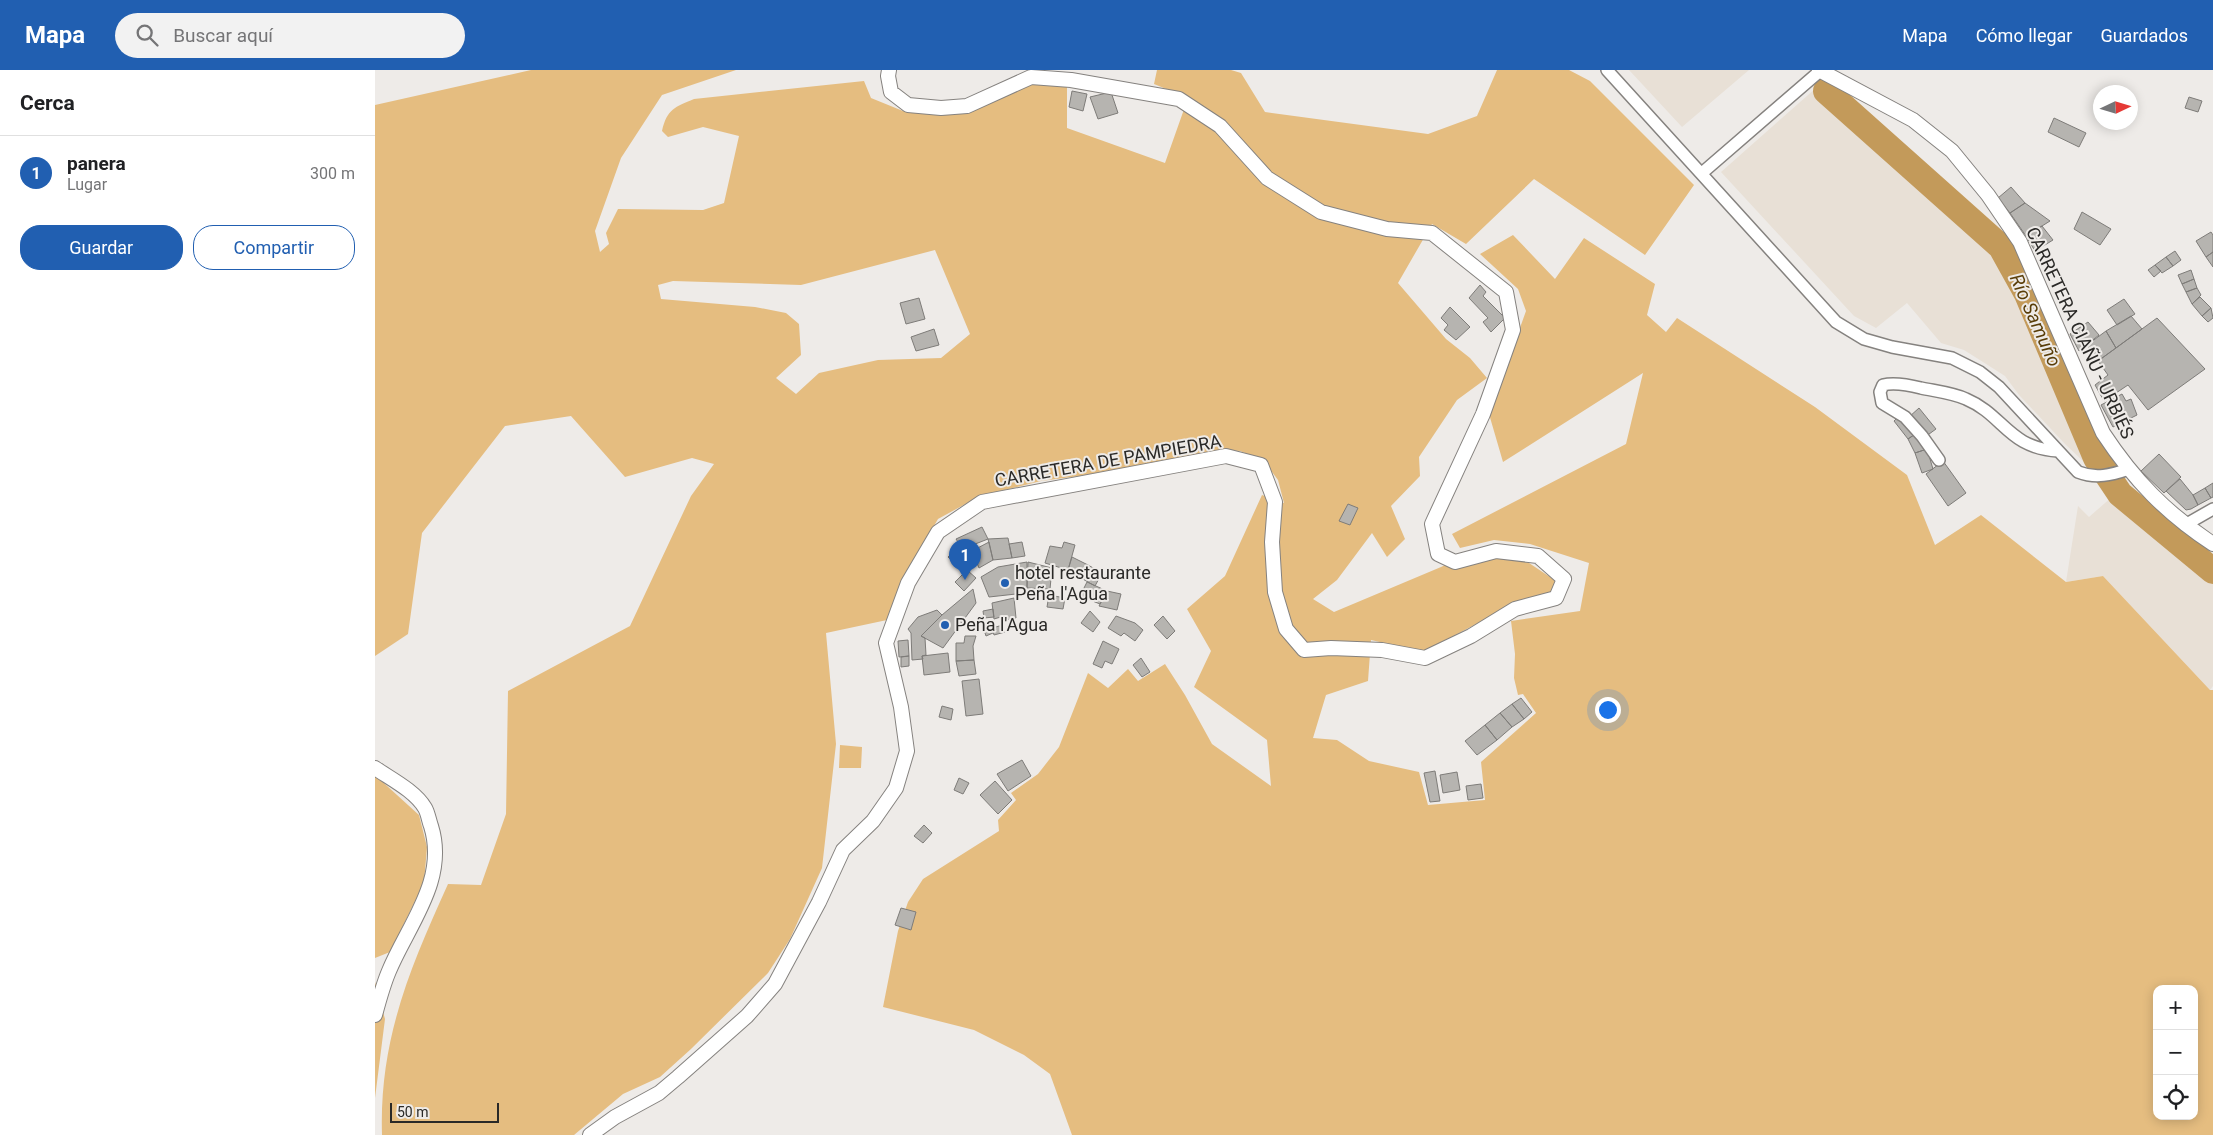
<!DOCTYPE html>
<html lang="es">
<head>
<meta charset="utf-8">
<style>
  :root { --surface:#fff; --page:#f2f2f2; --text:#202124; --muted:#757577; --line:#e0e0e0; --accent:#215fb1 }
  body { margin:0; font-family:Roboto,sans-serif; background:var(--page); color:var(--text) }
  .controls { position:absolute; right:15px; bottom:15px; display:grid; overflow:hidden; border-radius:10px; box-shadow:0 2px 12px #0003 }
  .controls button { width:45px; height:45px; display:grid; place-items:center; padding:0; border:0; border-bottom:1px solid var(--line); background:var(--surface); color:var(--text); font:25px sans-serif }
  .compass { position:absolute; left:1718px; top:15px; width:45px; height:45px; border-radius:50%; background:var(--surface); box-shadow:0 2px 12px #0003; rotate:86deg }
  .scale { position:absolute; left:15px; bottom:12px; width:109px; box-sizing:border-box; padding-left:5px; border:2px solid #2a2927; border-top:0; font-size:14px; line-height:18px; white-space:nowrap; color:#2a2927; -webkit-text-stroke:4px #eeebe8; paint-order:stroke }
  .you { position:absolute; left:1232px; top:639px; width:18px; height:18px; margin:-12px; border:4px solid #fff; border-radius:50%; background:#1a73e8; box-shadow:0 0 0 8px #1a73e833 }
  .badge { display:grid; place-items:center; width:32px; height:32px; border-radius:50%; background:var(--accent); color:#fff; font-size:16px; font-weight:700 }
  .pin { position:absolute; translate:-50% -41px; filter:drop-shadow(0 1px 2px #0008) }
  .pin::after { content:''; position:absolute; top:26px; width:18px; height:15px; background:inherit; clip-path:polygon(0 0,100% 0,50% 100%) }
  .list { margin:0; padding:0; list-style:none }
  h2 { display:flex; justify-content:space-between; align-items:center; height:65px; margin:0; padding:0 20px; font-size:21px }
  h2 small { font-size:16px; font-weight:400; color:var(--muted) }
  .list li { display:grid; grid-template-columns:32px 1fr auto; gap:15px; align-items:center; box-sizing:border-box; height:75px; padding:0 20px; border-top:1px solid var(--line) }
  .list b { display:block; font-size:19px; white-space:nowrap }
  .list p { margin:0; font-size:16px; white-space:nowrap; color:var(--muted) }
  .list em { font-size:16px; font-style:normal; color:var(--muted) }
  .actions { display:flex; gap:10px; padding:15px 20px }
  .actions a { flex:1; padding:11px 0; border:1px solid var(--accent); border-radius:20px; text-align:center; font-size:18px; color:var(--accent) }
  .actions .main { background:var(--accent); color:#fff }
  .icon { flex:none; width:28px; height:28px; fill:none; stroke:currentColor; stroke-width:2; stroke-linecap:round; stroke-linejoin:round }
  .map { position:relative; flex:none; width:1838px; height:1065px; overflow:hidden }
  header { display:flex; align-items:center; gap:30px; box-sizing:border-box; height:70px; padding:0 25px; background:var(--accent); color:#fff }
  header strong { font-size:24px }
  nav { display:flex; gap:28px; margin-inline-start:auto; font-size:18px }
  .search { width:350px; height:45px; background:var(--page); display:flex; align-items:center; gap:12px; box-sizing:border-box; padding:0 18px; border-radius:28px; color:var(--muted); font-size:19px }
  main { display:flex }
  aside { flex:1; background:var(--surface) }
  .map>svg:first-child { display:block }
  .built { fill:#e8e0d6 }
  .green { fill:#e5bd80; fill-rule:evenodd }
  .lines { fill:none; stroke-linecap:round; stroke-linejoin:round }
  .river { stroke:#c39a5a; stroke-width:26 }
  .building { fill:#b6b4b0; stroke:#7e7c79 }
  .minor-casing { stroke:#85827f; stroke-width:14 }
  .tertiary-casing { stroke:#85827f; stroke-width:16 }
  .minor { stroke:#fff; stroke-width:11 }
  .tertiary { stroke:#fff; stroke-width:14 }
  .poi-dot { fill:#215fb1; stroke:#eeebe8; stroke-width:2 }
  .labels { text-anchor:middle; stroke-width:4; stroke-linejoin:round; paint-order:stroke }
  .street-label { font-size:18px; fill:#2a2927; stroke:#eeebe8 }
  .poi-label { font-size:18px; fill:#2a2927; stroke:#eeebe8; text-anchor:start }
  .water-label { font-size:19px; font-style:italic; fill:#593d08; stroke:#eeebe8 }
</style>
</head>
<body>
<header>
<strong>Mapa</strong>
<div class="search"><svg class="icon" aria-label="search" viewBox="0 0 24 24"><circle cx="10" cy="10" r="6"/><path d="M15 15l6 6"/></svg>Buscar aquí</div>
<nav><a>Mapa</a><a>Cómo llegar</a><a>Guardados</a></nav>
</header>
<main>
<aside>
<h2>Cerca<small></small></h2>
<ul class="list">
<li><span class="badge">1</span><div><b>panera</b><p>Lugar</p></div><em>300 m</em></li>
</ul>
<div class="actions"><a class="main">Guardar</a><a>Compartir</a></div>
</aside>
<div class="map">
<svg width="1838" height="1065" viewBox="0 0 1838 1065">
  <rect width="100%" height="100%" fill="#eeebe8"/>
  <path class="built" d="M 1254,0 L 1374,0 L 1307,57 Z
    M 1441,18 L 1485,59 L 1622,179 L 1648,229 L 1717,394 L 1710,393 L 1690,374 L 1644,325 L 1630,306 L 1589,280 L 1566,273 L 1532,233 L 1501,258 L 1479,246 L 1346,102 Z
    M 1738,426 L 1805,481 L 1838,505 L 1838,616 L 1835,620 L 1728,506 L 1691,512 L 1703,436 L 1714,447 Z"/>
  <path class="green" d="M 156,0 L 361,0 L 287,25 L 246,88 L 220,161 L 225,182 L 234,174 L 231,163 L 243,139 L 328,140 L 349,133 L 364,66 L 328,57 L 293,67 L 287,61 C 292,39 300,37 319,29 L 489,11 L 496,28 L 528,41 L 590,42 L 659,14 L 692,15 L 692,58 L 790,93 L 813,28 L 779,14 L 782,0 L 856,0 L 866,3 L 890,42 L 1053,64 L 1102,46 L 1122,0 L 1194,0 L 1215,11 L 1319,115 L 1270,185 L 1159,109 L 1091,174 L 1057,154 L 1023,213 L 1071,269 L 1095,288 L 1112,308 L 1082,330 L 1044,387 L 1045,406 L 1016,436 L 1030,469 L 1012,487 L 997,463 L 962,510 L 938,529 L 959,542 L 1066,497 L 1101,480 L 1154,493 L 1181,511 L 1176,523 L 1139,534 L 1048,582 L 996,570 L 993,611 L 951,625 L 938,668 L 962,670 L 994,691 L 1044,702 L 1053,735 L 1110,730 L 1106,692 L 1161,643 L 1148,624 L 1143,625 L 1139,608 L 1140,584 L 1136,551 L 1205,541 L 1214,493 L 1155,474 L 1119,470 L 1085,478 L 1077,464 L 1251,374 L 1268,303 L 1128,392 L 1114,344 L 1151,241 L 1143,219 L 1105,184 L 1138,165 L 1180,209 L 1209,168 L 1280,214 L 1272,245 L 1291,262 L 1302,248 L 1440,337 L 1532,405 L 1560,475 L 1606,445 L 1691,512 L 1728,506 L 1835,620 L 1838,620 L 1838,1065 L 697,1065 L 675,1004 L 649,985 L 599,960 L 508,937 L 523,861 L 533,832 L 548,809 L 624,761 L 623,750 L 641,730 L 636,723 L 663,704 L 684,677 L 713,603 L 733,618 L 753,599 L 763,611 L 790,594 L 810,625 L 837,674 L 896,716 L 892,670 L 819,617 L 836,581 L 812,539 L 850,506 L 887,425 L 909,433 L 903,410 L 888,390 L 865,381 L 847,380 L 743,401 L 666,411 L 605,426 L 563,449 L 527,511 L 512,550 L 451,563 L 461,674 L 447,798 L 415,869 L 393,903 L 316,979 L 285,1007 L 248,1024 L 199,1065 L 7,1065 C 4,970 35,898 73,814 L 106,815 L 131,744 L 133,621 L 255,556 L 316,426 L 339,394 L 317,388 L 250,407 L 196,346 L 130,356 L 47,463 L 33,564 L 0,586 L 0,35 ZM 560,180 L 595,264 L 566,288 L 503,290 L 444,303 L 421,324 L 401,308 L 426,285 L 424,254 L 411,243 L 380,237 L 286,229 L 283,215 L 298,211 L 426,215 ZM 1782,919 L 1819,919 L 1819,1046 L 1782,1046 Z
    M 465,675 L 487,677 L 486,698 L 464,698 Z
    M 0,705 L 44,745 L 52,777 L 49,813 L 15,882 L 0,888 Z
    M 0,912 L 10,949 L 0,1028 Z"/>
  <g class="lines">
    <path class="river" d="M 1451,21 L 1626,177 L 1652,224 L 1721,388 L 1745,424 L 1838,501"/>
  </g>
  <path class="building" d="M 697,21 L 712,24 L 708,41 L 694,37 Z
    M 736,22 L 743,43 L 723,49 L 715,27 Z
    M 1814,27 L 1827,31 L 1823,42 L 1810,38 Z
    M 1679,48 L 1711,63 L 1704,77 L 1673,62 Z
    M 1636,117 L 1650,133 L 1635,143 L 1623,128 Z
    M 1650,133 L 1675,151 L 1651,166 L 1635,143 Z
    M 1707,142 L 1736,159 L 1725,175 L 1699,159 Z
    M 1667,156 L 1678,170 L 1660,181 L 1651,166 Z
    M 1836,162 L 1838,165 L 1838,182 L 1831,187 L 1821,171 Z
    M 1800,181 L 1806,190 L 1798,196 L 1791,187 Z
    M 1838,182 L 1838,197 L 1831,187 Z
    M 1791,187 L 1798,196 L 1787,203 L 1780,195 Z
    M 1780,195 L 1786,201 L 1779,207 L 1773,200 Z
    M 1816,200 L 1819,209 L 1807,214 L 1803,205 Z
    M 1819,209 L 1822,218 L 1811,222 L 1807,214 Z
    M 1105,215 L 1111,222 L 1108,226 L 1130,248 L 1116,262 L 1108,252 L 1113,248 L 1094,228 Z
    M 1822,218 L 1826,225 L 1817,234 L 1811,222 Z
    M 1825,227 L 1836,238 L 1827,246 L 1817,234 Z
    M 544,228 L 550,249 L 531,254 L 525,233 Z
    M 1749,229 L 1760,244 L 1742,255 L 1732,240 Z
    M 1075,237 L 1095,257 L 1081,270 L 1069,260 L 1073,255 L 1066,248 Z
    M 1836,238 L 1838,248 L 1833,252 L 1827,246 Z
    M 1756,246 L 1767,259 L 1741,278 L 1731,261 Z
    M 1782,248 L 1830,299 L 1773,340 L 1753,315 L 1729,331 L 1720,315 L 1733,305 L 1723,291 Z
    M 1713,252 L 1724,265 L 1704,281 L 1695,264 Z
    M 559,259 L 564,275 L 541,281 L 536,267 Z
    M 1731,261 L 1741,278 L 1723,291 L 1712,275 Z
    M 1747,324 L 1751,331 L 1756,329 L 1762,345 L 1738,357 L 1726,335 Z
    M 1544,338 L 1561,359 L 1550,367 L 1534,347 Z
    M 1524,346 L 1540,364 L 1533,369 L 1519,351 Z
    M 1542,363 L 1552,379 L 1540,383 L 1533,369 Z
    M 1552,379 L 1558,399 L 1547,403 L 1540,383 Z
    M 1784,384 L 1806,407 L 1789,423 L 1766,401 Z
    M 1568,391 L 1591,423 L 1573,436 L 1551,404 Z
    M 1805,409 L 1818,425 L 1823,435 L 1816,439 L 1811,440 L 1791,421 Z
    M 1838,413 L 1838,427 L 1836,428 L 1830,418 Z
    M 1830,418 L 1836,428 L 1823,435 L 1818,425 Z
    M 973,434 L 983,438 L 975,455 L 964,451 Z
    M 607,457 L 613,469 L 590,478 L 588,475 L 585,475 L 581,469 Z
    M 633,468 L 637,488 L 618,490 L 613,469 Z
    M 614,472 L 618,490 L 604,498 L 597,481 Z
    M 647,472 L 650,486 L 637,488 L 634,474 Z
    M 689,472 L 700,475 L 693,500 L 670,493 L 675,476 L 687,478 Z
    M 585,475 L 588,475 L 594,487 L 585,498 L 573,487 Z
    M 697,487 L 713,495 L 706,508 L 693,500 Z
    M 652,492 L 652,518 L 641,518 L 641,524 L 614,527 L 606,507 L 623,497 Z
    M 653,492 L 677,498 L 675,519 L 652,518 Z
    M 713,495 L 727,503 L 720,516 L 706,508 Z
    M 592,500 L 601,508 L 589,521 L 580,512 Z
    M 712,512 L 732,521 L 725,534 L 705,526 Z
    M 598,519 L 601,533 L 568,578 L 546,566 L 567,545 Z
    M 732,521 L 746,524 L 742,540 L 724,536 Z
    M 674,525 L 690,528 L 688,539 L 672,537 Z
    M 639,528 L 641,548 L 630,550 L 629,546 L 619,549 L 617,533 Z
    M 618,539 L 619,547 L 609,548 L 608,541 Z
    M 562,540 L 567,545 L 546,566 L 550,568 L 551,585 L 547,586 L 548,589 L 537,590 L 536,563 L 533,559 L 543,547 Z
    M 715,541 L 725,552 L 718,562 L 706,553 Z
    M 741,546 L 760,553 L 768,560 L 760,571 L 749,563 L 746,566 L 733,558 Z
    M 788,546 L 800,561 L 792,569 L 779,555 Z
    M 615,554 L 618,563 L 611,566 L 608,557 Z
    M 628,555 L 630,562 L 619,565 L 617,558 Z
    M 590,566 L 601,566 L 598,576 L 599,590 L 581,591 L 581,573 L 589,573 Z
    M 533,570 L 534,586 L 524,587 L 523,571 Z
    M 728,571 L 744,579 L 737,594 L 730,591 L 727,598 L 718,594 Z
    M 573,583 L 575,602 L 549,605 L 547,586 Z
    M 534,586 L 534,596 L 526,597 L 526,587 Z
    M 766,588 L 775,602 L 767,607 L 758,595 Z
    M 599,590 L 601,604 L 584,606 L 581,591 Z
    M 604,609 L 608,644 L 591,646 L 587,611 Z
    M 1146,628 L 1157,642 L 1149,649 L 1137,634 Z
    M 1137,634 L 1149,649 L 1137,657 L 1125,643 Z
    M 567,636 L 578,639 L 576,650 L 564,647 Z
    M 1125,643 L 1137,657 L 1122,670 L 1110,655 Z
    M 1110,655 L 1122,670 L 1102,685 L 1090,671 Z
    M 647,690 L 656,706 L 633,721 L 622,704 Z
    M 1060,701 L 1065,731 L 1055,732 L 1049,703 Z
    M 1082,702 L 1085,720 L 1068,723 L 1065,705 Z
    M 584,708 L 594,713 L 588,724 L 579,720 Z
    M 620,711 L 637,730 L 623,744 L 605,725 Z
    M 1106,714 L 1108,728 L 1093,730 L 1091,716 Z
    M 549,755 L 557,763 L 548,773 L 539,766 Z
    M 526,838 L 541,842 L 536,860 L 520,855 Z"/>
  <g class="lines">
    <g class="minor-casing">
      <path id="minor" d="M 1232,0 L 1461,252 L 1489,269 L 1517,277 L 1577,288 L 1605,302 L 1624,317 L 1703,402 C 1721,409 1736,405 1754,399
        M 1327,103 L 1445,1
        M 1564,390 L 1547,366 L 1530,347 L 1507,333 L 1505,322 L 1508,315 C 1520,312 1534,315 1546,318 C 1560,321 1578,323 1591,329 C 1629,345 1633,378 1683,381
        M 1810,455 L 1838,439"/>
    </g>
    <g class="tertiary-casing">
      <path id="tertiary" d="M 1444,0 L 1538,50 L 1577,81 L 1613,125 L 1645,172 L 1728,363 C 1759,410 1791,443 1838,474
        M 0,698 C 16,709 40,721 50,738 C 53,743 54,751 56,756 C 73,810 33,855 14,901 C 8,915 4,930 0,945
        M 215,1065 L 240,1047 L 284,1023 L 303,1007 L 372,946 L 400,914 L 444,832 L 468,780 L 498,751 L 521,718 L 532,681 L 526,637 L 511,573 L 533,513 L 563,462 L 607,432 L 851,386 L 886,395 L 900,432 L 897,472 L 900,522 L 911,559 L 929,580 L 956,578 L 1007,580 L 1050,588 L 1096,566 L 1140,539 L 1181,528 L 1189,509 L 1163,486 L 1121,481 L 1080,492 L 1063,484 L 1057,454 L 1108,344 L 1138,260 L 1131,222 L 1057,163 L 1012,159 L 946,142 L 892,108 L 845,56 L 804,29 L 696,10 L 656,7 L 592,36 L 566,38 L 533,35 L 516,22 L 513,6 L 514,0"/>
    </g>
    <use href="#minor" class="minor"/>
    <use href="#tertiary" class="tertiary"/>
  </g>
  <g class="poi-dot">
    <circle cx="630" cy="513" r="5"/>
    <circle cx="570" cy="555" r="5"/>
  </g>
  <g class="labels">
    <g class="street-label">
      <text transform="translate(1705 263) rotate(65)" y="6">CARRETERA CIAÑU - URBIÉS</text>
      <text transform="translate(733 391) rotate(-10)" y="6">CARRETERA DE PAMPIEDRA</text>
    </g>
    <g class="poi-label">
      <text x="640" y="509">hotel restaurante<tspan x="640" dy="21">Peña l'Agua</tspan></text>
      <text x="580" y="561">Peña l'Agua</text>
    </g>
    <g class="water-label">
      <text transform="translate(1661 250) rotate(66)" y="7">Río Samuño</text>
    </g>
  </g>
</svg>
<div class="controls">
<button>+</button>
<button>−</button>
<button><svg class="icon" aria-label="locate" viewBox="0 0 24 24"><circle cx="12" cy="12" r="6"/><path d="M12 2v4M12 18v4M2 12h4M18 12h4"/></svg></button>
</div>
<svg class="compass" viewBox="-18 -18 36 36"><path d="M0-13l5 13h-10z" fill="#e53935"/><path d="M0 13l5-13h-10z" fill="#757577"/></svg>
<div class="scale">50 m</div>
<div class="you"></div>
<div class="pin badge" style="left:590px;top:510px">1</div>
</div>
</main>
</body>
</html>
